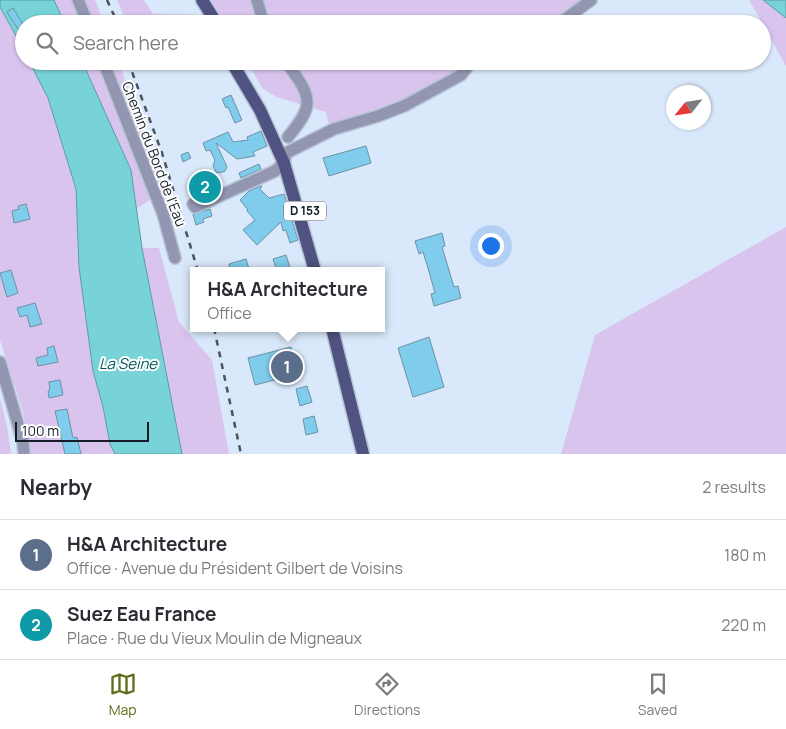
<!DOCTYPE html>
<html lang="en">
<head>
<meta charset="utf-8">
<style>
  :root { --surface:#fff; --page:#f7f7f7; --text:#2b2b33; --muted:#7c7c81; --line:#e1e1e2; --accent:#5e6d19 }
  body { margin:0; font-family:Manrope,sans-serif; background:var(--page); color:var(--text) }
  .compass { position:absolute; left:666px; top:85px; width:45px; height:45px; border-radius:50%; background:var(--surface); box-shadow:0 1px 4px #0004; rotate:240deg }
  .scale { position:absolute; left:15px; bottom:12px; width:134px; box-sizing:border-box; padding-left:5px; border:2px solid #131c27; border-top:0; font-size:14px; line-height:18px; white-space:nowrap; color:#131c27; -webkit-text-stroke:4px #fff; paint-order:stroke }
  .you { position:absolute; left:490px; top:245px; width:18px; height:18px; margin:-12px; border:4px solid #fff; border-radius:50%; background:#1a73e8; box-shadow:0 0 0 8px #1a73e833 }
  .badge { display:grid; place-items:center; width:32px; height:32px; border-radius:50%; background:var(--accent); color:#fff; font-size:16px; font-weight:700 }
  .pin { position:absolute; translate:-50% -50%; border:2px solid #fff; box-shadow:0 1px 5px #0006 }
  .popup { position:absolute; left:190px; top:267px; width:195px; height:65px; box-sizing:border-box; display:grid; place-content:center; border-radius:0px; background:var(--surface); filter:drop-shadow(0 1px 4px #0005); font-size:16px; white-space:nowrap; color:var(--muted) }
  .popup b { font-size:19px; color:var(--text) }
  .popup::after { content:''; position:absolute; left:50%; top:100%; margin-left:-10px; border:10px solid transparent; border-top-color:var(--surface) }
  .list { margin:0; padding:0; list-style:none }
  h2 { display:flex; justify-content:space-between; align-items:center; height:65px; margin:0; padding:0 20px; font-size:21px }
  h2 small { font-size:16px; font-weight:400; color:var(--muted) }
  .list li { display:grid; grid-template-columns:32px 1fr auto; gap:15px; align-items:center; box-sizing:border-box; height:70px; padding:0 20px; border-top:1px solid var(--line) }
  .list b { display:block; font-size:19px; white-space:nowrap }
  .list p { margin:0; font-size:16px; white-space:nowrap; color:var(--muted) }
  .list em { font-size:16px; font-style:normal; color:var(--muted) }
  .icon { flex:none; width:28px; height:28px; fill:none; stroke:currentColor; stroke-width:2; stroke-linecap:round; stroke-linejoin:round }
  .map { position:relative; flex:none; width:786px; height:454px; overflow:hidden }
  .search { position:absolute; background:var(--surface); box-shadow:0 1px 4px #0004; left:15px; right:15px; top:15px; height:55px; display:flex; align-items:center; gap:12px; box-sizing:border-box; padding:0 18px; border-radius:28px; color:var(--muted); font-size:19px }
  .sheet { height:205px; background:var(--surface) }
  nav { display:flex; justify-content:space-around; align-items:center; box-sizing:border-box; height:70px; border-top:1px solid var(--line); background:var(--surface); font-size:14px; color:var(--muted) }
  nav a { display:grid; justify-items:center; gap:2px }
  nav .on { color:var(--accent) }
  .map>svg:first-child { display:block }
  .green { fill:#d9c4ee }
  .water { fill:#78d3d8; stroke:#5a9ca3 }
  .building { fill:#80ccec; stroke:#6c92a3 }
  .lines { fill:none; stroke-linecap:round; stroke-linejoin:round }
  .minor-casing { stroke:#b5c3d4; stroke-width:14 }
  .major-casing { stroke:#b5c3d4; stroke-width:15 }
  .minor { stroke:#9396b0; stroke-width:11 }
  .major { stroke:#505381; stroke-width:12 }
  .rail { stroke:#495461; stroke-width:2.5; stroke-dasharray:6 6; stroke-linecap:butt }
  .labels { text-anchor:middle; stroke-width:4; stroke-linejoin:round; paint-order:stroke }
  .shield { fill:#fff; stroke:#5a6068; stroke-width:1 }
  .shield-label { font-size:12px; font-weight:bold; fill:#131c27 }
  .street-label { font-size:14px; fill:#131c27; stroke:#fff }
  .water-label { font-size:15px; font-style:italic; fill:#005559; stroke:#fff }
</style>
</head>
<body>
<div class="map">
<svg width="786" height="454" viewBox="0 0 786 454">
  <rect width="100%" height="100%" fill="#d9e8fa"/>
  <path class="green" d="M 54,0 L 74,0 L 84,24 L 65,24 Z
    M 82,0 L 95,0 L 104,24 L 91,24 Z
    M 117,0 L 144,0 L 153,14 L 196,15 L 182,24 L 127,24 Z
    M 211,0 L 581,0 L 570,9 L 545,24 L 226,24 Z
    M 749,0 L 786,0 L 786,66 Z
    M 0,7 L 24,50 L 24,61 L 29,61 L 48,98 L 76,189 L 79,267 L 93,371 L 103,407 L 110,444 L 115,454 L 31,454 L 23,412 L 0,340 Z
    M 82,61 L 99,61 L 152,199 L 137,208 L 131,170 Z
    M 106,61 L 118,61 L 167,195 L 160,198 Z
    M 247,61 L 466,61 L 455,74 L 391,107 L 329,126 L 326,112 L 277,97 L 262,88 Z
    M 786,227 L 786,454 L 561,454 L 595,335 Z
    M 142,248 L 159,248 L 179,322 L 212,360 L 229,454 L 182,454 Z
    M 0,399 L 7,426 L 11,454 L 0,454 Z"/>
  <path class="water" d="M 0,0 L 54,0 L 65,24 L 24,24 L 24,50 L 0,7 Z
    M 763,0 L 786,0 L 786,18 Z
    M 29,61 L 82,61 L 131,170 L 142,248 L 182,454 L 115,454 L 110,444 L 103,407 L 93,371 L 79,267 L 76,189 L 48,98 Z"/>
  <path class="building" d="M 13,8 L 24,26 L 24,38 L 7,12 Z
    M 231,95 L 242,120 L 235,123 L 228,107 L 226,108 L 222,99 Z
    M 261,131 L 267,146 L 253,152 L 255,156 L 237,159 L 216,143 L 227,167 L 225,171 L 220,173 L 216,172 L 213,166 L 215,160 L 210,150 L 206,151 L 203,143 L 228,132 L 233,142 L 248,140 L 247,137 Z
    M 366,146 L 371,163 L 329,176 L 323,158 Z
    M 188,152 L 191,158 L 183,162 L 181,155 Z
    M 259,164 L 261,169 L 241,178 L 239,173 Z
    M 210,178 L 215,189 L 199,197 L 194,185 Z
    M 260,186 L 262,186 L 260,189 L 269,198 L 284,194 L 298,240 L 290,243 L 286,230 L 283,231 L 281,222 L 257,245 L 243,230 L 255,220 L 247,211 L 248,210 L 240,200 L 249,191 Z
    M 26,204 L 30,219 L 14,223 L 12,211 L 19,209 L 18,206 Z
    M 210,209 L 212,216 L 203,219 L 204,222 L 196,225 L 193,214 Z
    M 442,233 L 445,246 L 442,247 L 454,287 L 458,286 L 461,298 L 434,306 L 431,294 L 435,293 L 428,268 L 423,252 L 419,254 L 415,241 Z
    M 286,255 L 291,271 L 277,271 L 273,259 Z
    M 246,259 L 249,269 L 230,271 L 229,264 Z
    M 11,270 L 18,293 L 7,297 L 0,273 Z
    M 35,303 L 42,324 L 30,327 L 27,315 L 20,317 L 17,308 Z
    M 429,337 L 444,387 L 413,397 L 398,348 Z
    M 54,346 L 58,362 L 38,366 L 36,358 L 48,355 L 47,348 Z
    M 291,347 L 298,374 L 255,385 L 248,358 Z
    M 60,380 L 63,395 L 49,398 L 48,391 L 50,390 L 49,382 Z
    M 307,386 L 312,402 L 300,406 L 296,389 Z
    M 67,409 L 73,438 L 77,437 L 81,454 L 65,454 L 55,411 Z
    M 314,416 L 318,432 L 306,435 L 303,419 Z"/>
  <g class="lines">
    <g class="minor-casing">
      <path id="minor" d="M 78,0 L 88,24
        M 257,0 L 264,24
        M 559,24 L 591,0
        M 103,61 L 163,214 L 175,258
        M 285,61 C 293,72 308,89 307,103 C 307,115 295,128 288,137
        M 193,204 L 195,207 L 275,171 L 284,163 L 286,153 L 334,129 L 378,116 L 404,106 L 461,75 L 472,61
        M 0,362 L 23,442 L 24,454"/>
    </g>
    <g class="major-casing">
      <path id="major" d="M 202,0 L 217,24
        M 231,61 L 260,110 L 284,163 L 315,271
        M 332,328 L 363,454"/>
    </g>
    <use href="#minor" class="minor"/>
    <use href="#major" class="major"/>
    <path class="rail" d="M 107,0 L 118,24
      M 128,61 L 162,153 L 198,271
      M 214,328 L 241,454"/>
  </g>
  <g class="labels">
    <rect class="shield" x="284" y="201.5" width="42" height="19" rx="4"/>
    <g class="shield-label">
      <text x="305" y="215">D 153</text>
    </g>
    <g class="street-label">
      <text transform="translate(154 154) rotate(69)" y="5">Chemin du Bord de l'Eau</text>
    </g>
    <g class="water-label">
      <text x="128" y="369">La Seine</text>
    </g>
  </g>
</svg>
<svg class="compass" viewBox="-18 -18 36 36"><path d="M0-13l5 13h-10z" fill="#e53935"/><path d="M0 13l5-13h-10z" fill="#7c7c81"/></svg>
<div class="scale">100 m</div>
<div class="you"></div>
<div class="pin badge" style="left:287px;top:367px;background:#5c6f8a">1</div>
<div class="popup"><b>H&amp;A Architecture</b>Office</div>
<div class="pin badge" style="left:205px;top:187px;background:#0f9aa8">2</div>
<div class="search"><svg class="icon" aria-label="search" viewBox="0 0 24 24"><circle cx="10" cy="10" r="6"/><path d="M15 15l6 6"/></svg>Search here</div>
</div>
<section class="sheet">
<h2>Nearby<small>2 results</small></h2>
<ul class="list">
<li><span class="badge" style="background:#5c6f8a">1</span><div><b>H&amp;A Architecture</b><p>Office · Avenue du Président Gilbert de Voisins</p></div><em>180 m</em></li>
<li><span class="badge" style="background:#0f9aa8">2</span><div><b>Suez Eau France</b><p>Place · Rue du Vieux Moulin de Migneaux</p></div><em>220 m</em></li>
</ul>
</section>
<nav>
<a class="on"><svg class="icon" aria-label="map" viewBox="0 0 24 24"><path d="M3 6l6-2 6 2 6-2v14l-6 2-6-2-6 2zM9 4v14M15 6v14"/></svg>Map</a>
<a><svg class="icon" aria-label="directions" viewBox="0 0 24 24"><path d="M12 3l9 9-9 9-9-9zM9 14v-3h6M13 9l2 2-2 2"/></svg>Directions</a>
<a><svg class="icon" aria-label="saved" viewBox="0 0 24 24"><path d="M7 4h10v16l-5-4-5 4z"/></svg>Saved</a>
</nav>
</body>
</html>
